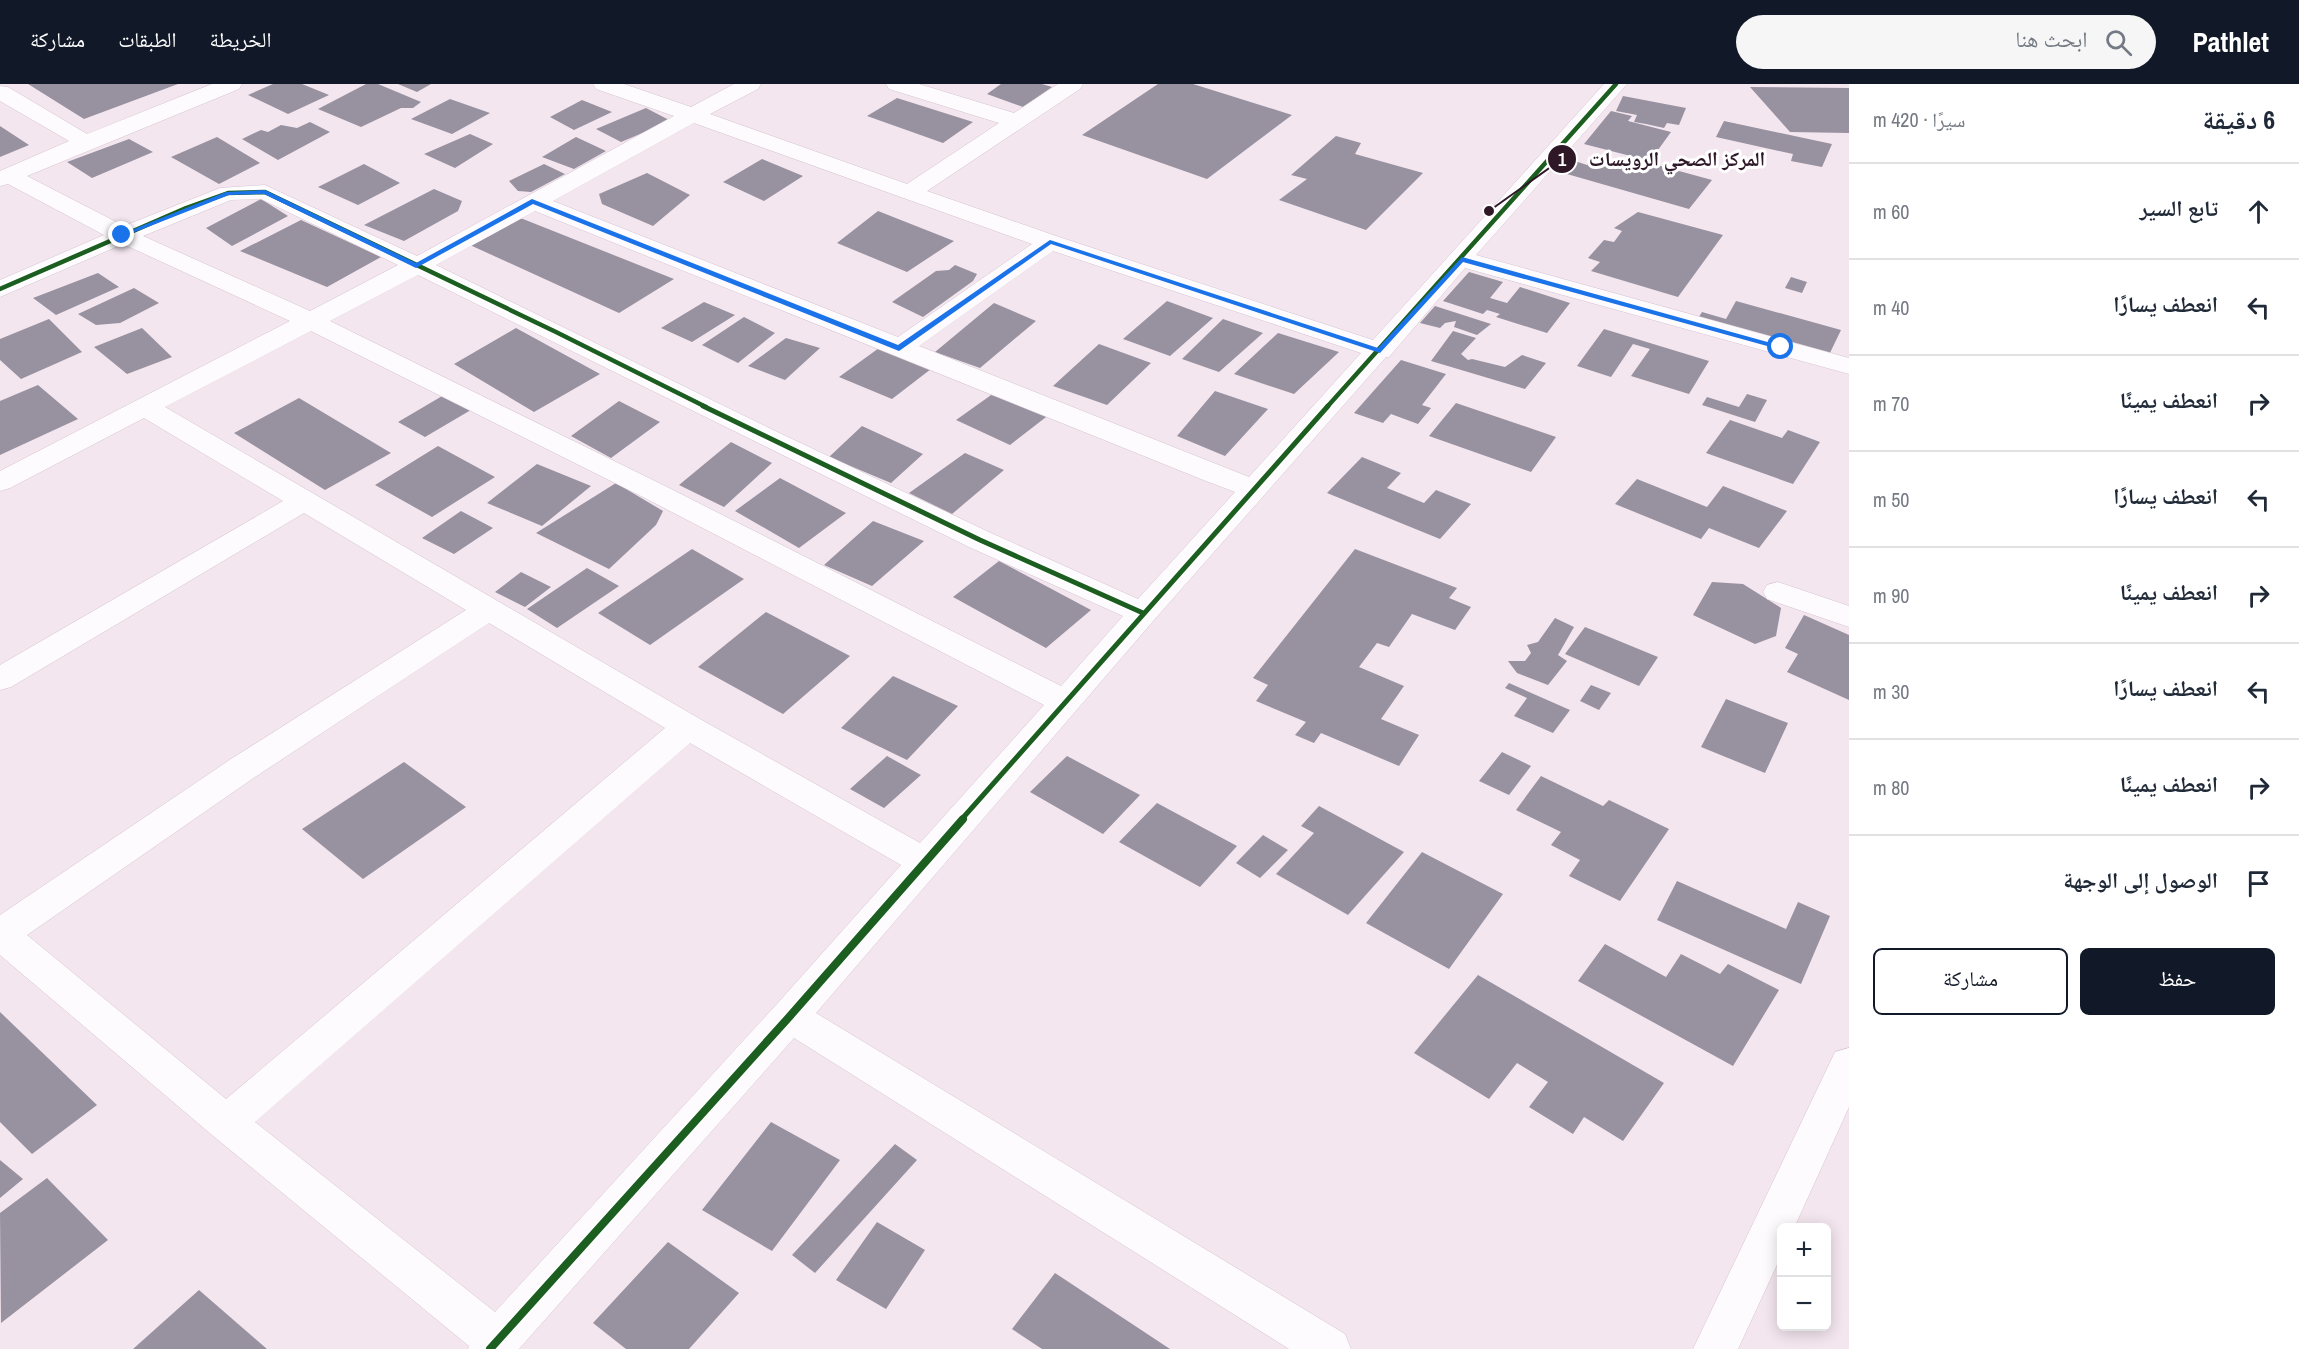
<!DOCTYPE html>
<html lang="ar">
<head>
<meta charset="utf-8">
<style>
  :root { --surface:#fff; --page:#f6f6f7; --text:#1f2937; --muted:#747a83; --line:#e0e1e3; --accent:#111827 }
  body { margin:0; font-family:"Archivo Narrow","Noto Naskh Arabic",sans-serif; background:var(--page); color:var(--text); direction:rtl }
  .controls { position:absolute; right:18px; bottom:18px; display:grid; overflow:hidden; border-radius:9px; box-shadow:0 3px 15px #0003 }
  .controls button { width:54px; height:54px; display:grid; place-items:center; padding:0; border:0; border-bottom:2px solid var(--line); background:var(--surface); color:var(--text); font:30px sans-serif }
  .stop { position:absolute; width:18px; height:18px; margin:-14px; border:4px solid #1a73e8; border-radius:50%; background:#fff }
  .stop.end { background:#1a73e8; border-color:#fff; box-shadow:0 2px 6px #0008 }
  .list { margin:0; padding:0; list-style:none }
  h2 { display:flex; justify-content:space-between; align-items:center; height:78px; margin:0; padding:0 24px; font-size:26px }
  h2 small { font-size:20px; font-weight:400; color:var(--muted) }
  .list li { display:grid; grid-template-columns:39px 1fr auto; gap:18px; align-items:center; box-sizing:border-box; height:96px; padding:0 24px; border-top:2px solid var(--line) }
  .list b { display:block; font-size:22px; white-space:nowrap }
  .list em { font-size:20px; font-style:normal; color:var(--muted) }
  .actions { display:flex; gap:12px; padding:18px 24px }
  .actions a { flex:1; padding:14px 0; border:2px solid var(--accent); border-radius:9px; text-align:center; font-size:21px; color:var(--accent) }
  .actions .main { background:var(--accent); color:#fff }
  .icon { flex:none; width:33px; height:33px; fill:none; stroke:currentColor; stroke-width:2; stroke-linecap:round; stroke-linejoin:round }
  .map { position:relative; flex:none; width:1849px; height:1265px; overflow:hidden; direction:ltr }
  header { display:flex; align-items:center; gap:36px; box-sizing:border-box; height:84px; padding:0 30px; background:var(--accent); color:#fff }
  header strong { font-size:28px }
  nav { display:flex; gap:33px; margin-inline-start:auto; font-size:21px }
  .search { width:420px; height:54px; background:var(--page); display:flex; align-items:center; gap:15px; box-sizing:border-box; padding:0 21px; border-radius:33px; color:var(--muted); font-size:22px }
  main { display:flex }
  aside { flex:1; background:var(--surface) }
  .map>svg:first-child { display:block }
  .building { fill:#9791a0 }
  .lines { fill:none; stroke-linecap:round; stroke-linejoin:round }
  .minor-casing { stroke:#d5c3d0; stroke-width:1 }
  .minor { fill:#fdfbfd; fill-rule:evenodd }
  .cycleway-far2-casing { stroke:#fff; stroke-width:8 }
  .cycleway-far1-casing { stroke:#fff; stroke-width:9 }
  .cycleway-casing { stroke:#fff; stroke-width:11 }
  .cycleway-far2 { stroke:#1b5e20; stroke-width:4.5 }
  .cycleway-far1 { stroke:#1b5e20; stroke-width:5 }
  .cycleway { stroke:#1b5e20; stroke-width:8 }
  .route { fill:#1a73e8 }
  .leader { fill:none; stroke:#2e1727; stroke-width:2 }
  .callout-dot { fill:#2e1727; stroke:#fff; stroke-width:2 }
  .mark-label { font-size:18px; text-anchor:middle; font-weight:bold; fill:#fff }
  .callout-label { font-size:20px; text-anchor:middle; font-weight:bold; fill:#2e1727; stroke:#fff; stroke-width:6; stroke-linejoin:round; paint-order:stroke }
</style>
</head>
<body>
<header>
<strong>Pathlet</strong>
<div class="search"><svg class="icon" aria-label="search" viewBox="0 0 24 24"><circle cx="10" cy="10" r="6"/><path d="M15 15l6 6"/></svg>ابحث هنا</div>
<nav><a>الخريطة</a><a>الطبقات</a><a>مشاركة</a></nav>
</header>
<main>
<aside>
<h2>6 دقيقة<small>سيرًا · 420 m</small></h2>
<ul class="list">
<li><svg class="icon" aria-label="ahead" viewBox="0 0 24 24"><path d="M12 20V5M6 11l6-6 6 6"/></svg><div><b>تابع السير</b></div><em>60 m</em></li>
<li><svg class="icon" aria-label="left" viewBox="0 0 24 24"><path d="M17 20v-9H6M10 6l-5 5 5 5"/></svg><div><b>انعطف يسارًا</b></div><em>40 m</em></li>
<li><svg class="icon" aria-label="right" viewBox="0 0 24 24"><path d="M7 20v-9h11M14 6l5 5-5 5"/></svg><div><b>انعطف يمينًا</b></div><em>70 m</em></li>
<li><svg class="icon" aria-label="left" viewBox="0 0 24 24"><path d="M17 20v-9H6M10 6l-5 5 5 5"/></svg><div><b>انعطف يسارًا</b></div><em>50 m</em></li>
<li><svg class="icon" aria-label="right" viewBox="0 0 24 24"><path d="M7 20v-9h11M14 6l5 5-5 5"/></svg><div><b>انعطف يمينًا</b></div><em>90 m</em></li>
<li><svg class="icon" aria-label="left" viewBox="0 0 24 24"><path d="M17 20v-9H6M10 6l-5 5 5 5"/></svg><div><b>انعطف يسارًا</b></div><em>30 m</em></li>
<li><svg class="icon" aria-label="right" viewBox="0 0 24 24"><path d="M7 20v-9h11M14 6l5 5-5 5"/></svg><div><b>انعطف يمينًا</b></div><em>80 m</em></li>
<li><svg class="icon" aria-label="arrive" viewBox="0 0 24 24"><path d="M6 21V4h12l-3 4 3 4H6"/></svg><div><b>الوصول إلى الوجهة</b></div></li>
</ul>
<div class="actions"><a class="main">حفظ</a><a>مشاركة</a></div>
</aside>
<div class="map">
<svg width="1849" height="1265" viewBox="0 0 1849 1265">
  <rect width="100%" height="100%" fill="#f4e6ef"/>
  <path class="building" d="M 28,0 L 178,0 L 84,35 Z
    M 273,0 L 302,0 L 329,11 L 288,30 L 248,11 Z
    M 366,0 L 378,0 L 421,18 L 413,24 L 401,24 L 361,43 L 318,25 Z
    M 398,0 L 431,0 L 417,8 Z
    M 1001,0 L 1042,0 L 1052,3 L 1023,23 L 987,10 Z
    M 1158,0 L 1193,0 L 1292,31 L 1207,95 L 1082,51 Z
    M 1750,3 L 1849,4 L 1849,49 L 1790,48 Z
    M 1623,12 L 1686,24 L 1679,41 L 1667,39 L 1664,44 L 1646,40 L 1634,38 L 1637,31 L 1616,27 Z
    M 897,14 L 973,38 L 943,59 L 867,32 Z
    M 450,15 L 490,29 L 452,50 L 411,35 Z
    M 582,16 L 612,28 L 574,46 L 550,33 Z
    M 646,24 L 671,37 L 621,58 L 596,45 Z
    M 1611,27 L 1632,32 L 1628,37 L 1671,48 L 1650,77 L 1584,60 Z
    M 1724,37 L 1832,60 L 1822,83 L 1791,77 L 1793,70 L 1716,53 Z
    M 310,38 L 330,48 L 278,76 L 242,55 L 261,46 L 268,48 L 281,41 L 297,44 Z
    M 0,42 L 29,61 L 0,73 Z
    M 470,50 L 493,60 L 455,84 L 424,70 Z
    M 1336,52 L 1361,59 L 1355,70 L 1423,89 L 1366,146 L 1279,116 L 1307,95 L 1291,91 Z
    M 217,53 L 260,79 L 219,100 L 171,73 Z
    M 576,53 L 606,67 L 574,85 L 542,73 Z
    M 129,55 L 153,68 L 92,94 L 67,78 Z
    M 1596,71 L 1610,75 L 1607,78 L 1638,87 L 1646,78 L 1712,96 L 1689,125 L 1560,88 L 1572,76 L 1587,81 Z
    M 762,75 L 803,92 L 764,117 L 723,98 Z
    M 364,80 L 400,99 L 358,121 L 318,103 Z
    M 544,80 L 565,90 L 531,108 L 518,107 L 509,97 Z
    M 647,89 L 690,111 L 653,142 L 602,120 L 599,110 Z
    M 434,105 L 462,117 L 458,127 L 404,157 L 364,141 Z
    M 261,115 L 288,132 L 232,162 L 206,144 Z
    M 878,127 L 954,157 L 907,188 L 837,159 Z
    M 1638,128 L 1723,151 L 1678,213 L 1591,187 L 1600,178 L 1588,174 L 1604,156 L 1614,158 L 1622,147 L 1614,144 Z
    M 518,133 L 674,195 L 619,229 L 470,161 Z
    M 301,136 L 381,173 L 327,203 L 240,167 Z
    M 955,181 L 977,190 L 973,197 L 923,233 L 892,218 L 936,187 L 949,186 Z
    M 1469,188 L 1503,198 L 1490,214 L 1507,219 L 1520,203 L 1570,219 L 1547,249 L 1496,233 L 1500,230 L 1487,226 L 1483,230 L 1443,217 Z
    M 98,189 L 119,203 L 56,231 L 33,214 Z
    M 1791,193 L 1807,198 L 1802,209 L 1785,204 Z
    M 134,204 L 159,219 L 120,239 L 96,241 L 78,230 Z
    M 1167,217 L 1213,234 L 1170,272 L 1123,255 Z
    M 1736,217 L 1841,246 L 1828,273 L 1697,236 L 1702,228 L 1726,235 Z
    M 704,218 L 735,231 L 692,258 L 661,244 Z
    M 994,219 L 1036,237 L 980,284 L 935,268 Z
    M 1435,222 L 1491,240 L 1477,251 L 1454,243 L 1456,237 L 1445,239 L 1440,244 L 1420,239 Z
    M 744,233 L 775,249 L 738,279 L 702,261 Z
    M 49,235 L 82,268 L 21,295 L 0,276 L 0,255 Z
    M 1223,235 L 1263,249 L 1219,288 L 1182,275 Z
    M 142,244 L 172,273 L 127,290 L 94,263 Z
    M 516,244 L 600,290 L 534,328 L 454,280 Z
    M 1604,245 L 1709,277 L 1689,310 L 1631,292 L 1650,265 L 1633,260 L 1611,293 L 1577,282 Z
    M 1453,247 L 1476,254 L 1461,270 L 1468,276 L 1472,275 L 1505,283 L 1522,271 L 1546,279 L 1525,305 L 1431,277 Z
    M 1278,249 L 1339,268 L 1294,310 L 1234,290 Z
    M 786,254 L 820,264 L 785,296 L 748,282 Z
    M 1099,260 L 1151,279 L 1107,321 L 1053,302 Z
    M 879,264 L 931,285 L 892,315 L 839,293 Z
    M 1401,276 L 1446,290 L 1422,321 L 1431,324 L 1418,340 L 1391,330 L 1383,339 L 1354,329 Z
    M 38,301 L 78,335 L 0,371 L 0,317 Z
    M 1215,307 L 1268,325 L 1225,372 L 1177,352 Z
    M 449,308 L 476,323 L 425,353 L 398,338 Z
    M 994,309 L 1050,330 L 1010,361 L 956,336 Z
    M 1747,310 L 1767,316 L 1755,338 L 1702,321 L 1707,313 L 1739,323 Z
    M 299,314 L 391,369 L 325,406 L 234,349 Z
    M 619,317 L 660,338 L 611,374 L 571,352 Z
    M 1456,319 L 1556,353 L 1531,388 L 1429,352 Z
    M 1730,336 L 1782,354 L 1788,346 L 1820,358 L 1793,400 L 1706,369 Z
    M 862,342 L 923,370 L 891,399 L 829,373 Z
    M 731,358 L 772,379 L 724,423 L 679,401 Z
    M 438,362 L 495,393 L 432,433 L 375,401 Z
    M 965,369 L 1004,386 L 952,430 L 909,409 Z
    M 1362,373 L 1401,389 L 1387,404 L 1424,419 L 1436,406 L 1471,420 L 1440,455 L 1327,409 Z
    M 537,380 L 591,402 L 542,442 L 487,419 Z
    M 780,394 L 846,429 L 799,464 L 735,427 Z
    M 1637,395 L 1707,423 L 1723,402 L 1787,427 L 1759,464 L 1709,444 L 1701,455 L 1615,420 Z
    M 616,399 L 663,427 L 656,441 L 609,485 L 536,449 Z
    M 461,427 L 493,444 L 454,470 L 422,454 Z
    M 873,437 L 924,457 L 872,502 L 824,481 Z
    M 692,465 L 744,495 L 650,561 L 598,529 Z
    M 1355,465 L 1457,504 L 1449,514 L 1471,523 L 1455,546 L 1412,530 L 1389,563 L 1377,559 L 1359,583 L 1404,602 L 1381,635 L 1419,651 L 1399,682 L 1321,649 L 1314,659 L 1295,651 L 1306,638 L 1256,617 L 1268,601 L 1253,594 Z
    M 999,477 L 1091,526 L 1046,564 L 953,513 Z
    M 587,484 L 619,502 L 557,544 L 527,525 Z
    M 521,488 L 551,503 L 525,523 L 495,508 Z
    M 1712,498 L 1743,500 L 1781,524 L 1776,552 L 1755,560 L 1693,531 Z
    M 766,528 L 850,572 L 783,630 L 698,583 Z
    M 1804,531 L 1849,551 L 1849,616 L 1787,588 L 1798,570 L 1785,564 Z
    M 1555,534 L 1574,543 L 1558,571 L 1567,577 L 1548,601 L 1517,589 L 1508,577 L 1525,577 L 1531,569 L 1527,561 L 1538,558 Z
    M 1585,543 L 1658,573 L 1639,602 L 1565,570 Z
    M 893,592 L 958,622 L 907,676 L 841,644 Z
    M 1509,599 L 1570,626 L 1553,649 L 1514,632 L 1527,614 L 1505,604 Z
    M 1591,601 L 1611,609 L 1599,626 L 1580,617 Z
    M 1726,615 L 1788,639 L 1765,689 L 1701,663 Z
    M 1502,668 L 1531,682 L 1509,711 L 1479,697 Z
    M 887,672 L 921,691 L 884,724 L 850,705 Z
    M 1067,672 L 1140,711 L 1103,750 L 1030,708 Z
    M 404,678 L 466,723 L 363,795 L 302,745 Z
    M 1541,692 L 1603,722 L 1609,716 L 1669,745 L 1620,817 L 1569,792 L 1580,776 L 1551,761 L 1561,748 L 1516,726 Z
    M 1157,719 L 1237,762 L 1200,803 L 1119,758 Z
    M 1319,722 L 1404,768 L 1348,831 L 1276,790 L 1314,749 L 1301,742 Z
    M 1263,751 L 1288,766 L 1260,794 L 1236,779 Z
    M 1422,768 L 1503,810 L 1449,885 L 1366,839 Z
    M 1677,797 L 1786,845 L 1798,818 L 1830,832 L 1801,900 L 1657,836 Z
    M 1605,860 L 1666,893 L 1681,870 L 1720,890 L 1728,880 L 1779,906 L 1733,982 L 1578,897 Z
    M 1478,891 L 1664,999 L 1623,1057 L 1584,1033 L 1573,1050 L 1529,1023 L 1548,998 L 1517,979 L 1489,1015 L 1414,969 Z
    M 0,928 L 97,1021 L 32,1070 L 0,1038 Z
    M 771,1038 L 840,1076 L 772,1167 L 702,1126 Z
    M 895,1060 L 917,1076 L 815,1189 L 792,1171 Z
    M 0,1076 L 23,1095 L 0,1114 Z
    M 47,1094 L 108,1156 L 1,1239 L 0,1129 Z
    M 877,1138 L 925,1166 L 886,1225 L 836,1196 Z
    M 668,1158 L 739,1209 L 689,1265 L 626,1265 L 593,1239 Z
    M 1055,1189 L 1170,1265 L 1042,1265 L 1012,1245 Z
    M 199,1206 L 267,1265 L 133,1265 Z"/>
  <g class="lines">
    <g class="minor-casing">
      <path id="minor" d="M 212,0 L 242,0 L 239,5 L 27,92 L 124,142 L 220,104 L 265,101 L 417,172 L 674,32 L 596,5 L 593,0 L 624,0 L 691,23 L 734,0 L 761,0 L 758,5 L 710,30 L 907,100 L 999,39 L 889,5 L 886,0 L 919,0 L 1014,29 L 1058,0 L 1083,0 L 1080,5 L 927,107 L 1059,153 L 1373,256 L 1604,0 L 1627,0 L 1476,171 L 1849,274 L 1849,290 L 1465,184 L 1389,273 L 1386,273 L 1154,536 L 816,929 L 1345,1250 L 1351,1265 L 1289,1265 L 794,954 L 519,1265 L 468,1265 L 469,1262 L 212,1051 L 0,871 L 0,831 L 231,675 L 466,526 L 304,429 L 11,603 L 0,606 L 0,581 L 283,417 L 144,334 L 10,404 L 0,407 L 0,387 L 290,237 L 123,160 L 0,213 L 0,196 L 104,151 L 8,100 L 0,102 L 0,87 L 69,57 L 0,17 L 0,2 L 8,3 L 87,50 ZM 694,39 L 1032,160 L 898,253 L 553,117 ZM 261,115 L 398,181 L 310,227 L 143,152 L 231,116 ZM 535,127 L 1206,397 L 1235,408 L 1138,515 L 991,449 L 771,345 L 436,181 ZM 1053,167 L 1361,269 L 1249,393 L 919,262 ZM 418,191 L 969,463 L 1123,532 L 1061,602 L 663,401 L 330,237 ZM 311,247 L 643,413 L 1044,621 L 920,759 L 700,635 L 165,323 ZM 489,539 L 665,644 L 226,1015 L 27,851 L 255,693 ZM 690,659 L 901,781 L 776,921 L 495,1228 L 255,1038 Z
        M 1778,498 L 1849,522 L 1849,543 L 1767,515 L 1763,508 L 1767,501 Z
        M 1849,964 L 1849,1023 L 1794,1144 L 1782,1144 L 1782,1170 L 1738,1265 L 1693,1265 L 1835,968 Z"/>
    </g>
    <use href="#minor" class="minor"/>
    <g class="cycleway-far2-casing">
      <path id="cycleway-far2" d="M 0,205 L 186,124 L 228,109 L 265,108 L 556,248 L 706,323
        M 1327,323 L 1616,0"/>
    </g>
    <g class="cycleway-far1-casing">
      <path id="cycleway-far1" d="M 703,322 L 980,456 L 1143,529
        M 961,736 L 1328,322"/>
    </g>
    <g class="cycleway-casing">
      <path id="cycleway" d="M 490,1265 L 790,932 L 963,735"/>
    </g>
    <use href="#cycleway-far2" class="cycleway-far2"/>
    <use href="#cycleway-far1" class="cycleway-far1"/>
    <use href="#cycleway" class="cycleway"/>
  </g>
  <path class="route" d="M 265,106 L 416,179 L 532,115 L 898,261 L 1050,156 L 1378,264 L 1462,173 L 1785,263 L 1778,265 L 1463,178 L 1380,269 L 1051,160 L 899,267 L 533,120 L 416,184 L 264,110 L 229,111 L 125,152 L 119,151 L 226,108 Z"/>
  <path class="leader" d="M1489 127L1562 75"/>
  <g class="callout-dot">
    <circle cx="1489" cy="127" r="6"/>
    <circle cx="1562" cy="75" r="15"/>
  </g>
  <g class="mark-label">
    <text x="1562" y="82">1</text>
  </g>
  <g class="callout-label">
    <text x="1677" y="82">المركز الصحي الرويسات</text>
  </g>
</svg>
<div class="controls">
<button>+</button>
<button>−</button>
</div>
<div class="stop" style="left:1781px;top:263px"></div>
<div class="stop end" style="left:122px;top:151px"></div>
</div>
</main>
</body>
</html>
